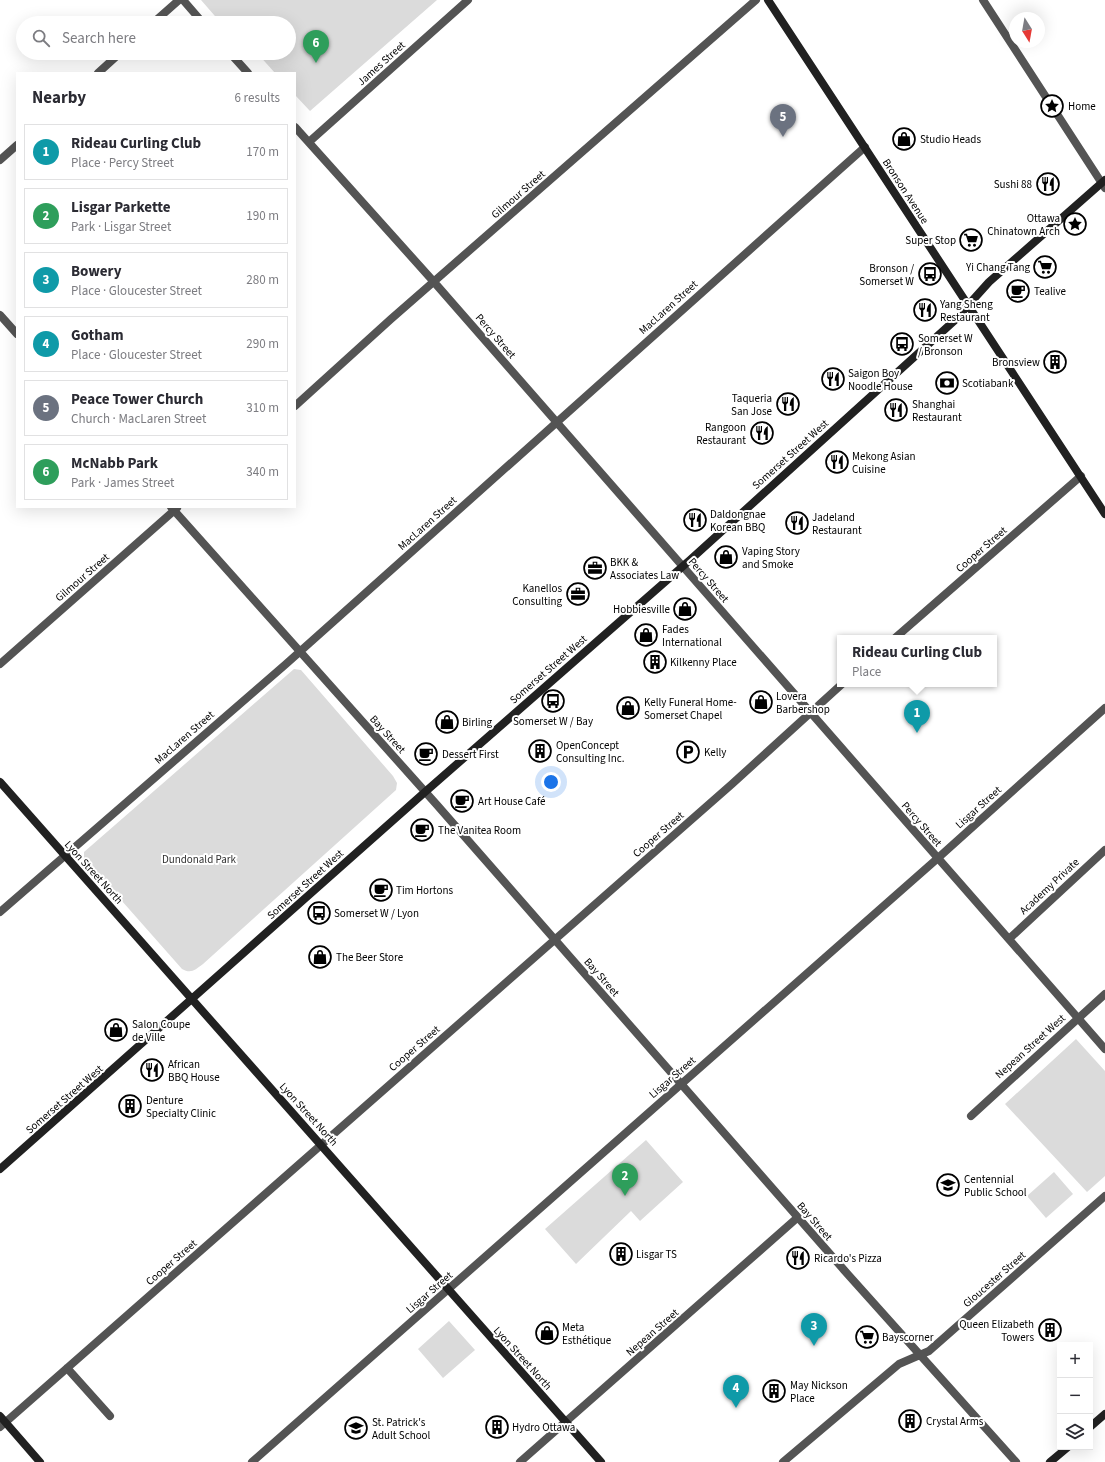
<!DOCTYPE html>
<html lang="en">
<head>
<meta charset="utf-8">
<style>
  :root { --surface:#fff; --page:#f2f2f3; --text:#2b2b33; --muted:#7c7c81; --line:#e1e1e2; --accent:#1a73e8 }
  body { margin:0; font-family:"Source Sans 3",sans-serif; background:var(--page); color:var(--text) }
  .controls { position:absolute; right:12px; bottom:12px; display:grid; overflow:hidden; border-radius:0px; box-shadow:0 4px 16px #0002 }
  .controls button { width:36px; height:36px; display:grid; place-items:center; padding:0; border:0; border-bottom:1px solid var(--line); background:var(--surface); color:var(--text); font:20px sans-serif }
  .compass { position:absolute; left:1009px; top:12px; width:36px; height:36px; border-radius:50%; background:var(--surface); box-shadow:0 4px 16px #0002; rotate:169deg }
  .you { position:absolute; left:551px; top:782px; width:14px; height:14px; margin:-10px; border:3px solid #fff; border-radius:50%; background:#1a73e8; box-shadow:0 0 0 6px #1a73e833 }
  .badge { display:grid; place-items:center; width:26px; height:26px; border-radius:50%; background:var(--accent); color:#fff; font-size:13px; font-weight:700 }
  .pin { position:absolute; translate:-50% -33px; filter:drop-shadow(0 1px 2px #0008) }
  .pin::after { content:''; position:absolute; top:21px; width:14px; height:12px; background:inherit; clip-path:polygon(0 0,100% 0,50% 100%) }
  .popup { position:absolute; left:837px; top:635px; width:160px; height:52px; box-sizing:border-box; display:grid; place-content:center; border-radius:0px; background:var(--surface); filter:drop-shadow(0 1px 3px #0005); font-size:13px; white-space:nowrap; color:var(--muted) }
  .popup b { font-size:15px; color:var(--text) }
  .popup::after { content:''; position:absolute; left:50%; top:100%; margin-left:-8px; border:8px solid transparent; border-top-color:var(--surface) }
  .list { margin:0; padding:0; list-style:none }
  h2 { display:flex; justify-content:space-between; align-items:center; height:52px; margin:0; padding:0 16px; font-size:17px }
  h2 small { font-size:13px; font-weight:400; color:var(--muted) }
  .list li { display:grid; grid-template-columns:26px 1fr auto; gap:12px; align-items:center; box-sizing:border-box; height:56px; margin:0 8px 8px; padding:0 8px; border:1px solid var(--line); border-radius:0px }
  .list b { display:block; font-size:15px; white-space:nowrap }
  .list p { margin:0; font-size:13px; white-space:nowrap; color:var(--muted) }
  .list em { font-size:13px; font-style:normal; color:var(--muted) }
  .icon { flex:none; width:22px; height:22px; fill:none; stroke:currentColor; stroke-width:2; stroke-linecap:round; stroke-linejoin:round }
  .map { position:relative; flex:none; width:1105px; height:1462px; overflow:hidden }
  .search { position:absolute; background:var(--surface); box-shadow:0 4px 16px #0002; left:16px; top:16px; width:280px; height:44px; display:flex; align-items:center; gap:10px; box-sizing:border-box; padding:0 14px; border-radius:22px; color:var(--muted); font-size:15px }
  .panel { position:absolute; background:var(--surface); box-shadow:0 4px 16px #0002; left:16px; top:72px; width:280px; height:436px; border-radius:0px }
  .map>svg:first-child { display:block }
  .green { fill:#dbdbdb }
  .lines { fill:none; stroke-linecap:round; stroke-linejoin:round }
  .street { stroke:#545454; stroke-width:8 }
  .secondary { stroke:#212121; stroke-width:8 }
  .labels { text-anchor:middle; stroke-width:4; stroke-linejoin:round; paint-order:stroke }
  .street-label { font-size:11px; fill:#000; stroke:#fff }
  .poi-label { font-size:11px; fill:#000; stroke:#fff; text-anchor:start }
  .park-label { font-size:11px; fill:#323232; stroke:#fff }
</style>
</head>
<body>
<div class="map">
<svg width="1105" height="1462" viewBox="0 0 1105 1462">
  <rect width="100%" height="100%" fill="#fff"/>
  <path class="green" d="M 201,0 L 437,0 L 310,111 L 295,95 L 295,73 L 275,73 L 257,53 L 289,53 L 289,23 L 230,23 L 226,18 L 221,23 Z
    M 294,669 L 301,670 L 393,776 L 397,783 L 396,790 L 203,964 C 195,970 191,974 182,969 L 84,858 L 84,852 Z
    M 1076,1039 L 1105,1071 L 1105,1176 L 1087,1192 L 1005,1104 Z
    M 646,1140 L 683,1182 L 640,1221 L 631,1211 L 576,1264 L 545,1229 Z
    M 1054,1172 L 1073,1194 L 1046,1218 L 1027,1196 Z
    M 449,1321 L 475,1350 L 443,1378 L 418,1349 Z"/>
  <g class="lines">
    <path class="street" d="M 183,0 L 203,23
      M 983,0 L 1105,188
      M 153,23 L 179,0
      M 230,53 L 248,73
      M 98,73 L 120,53
      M 295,127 L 434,282 L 1105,1049
      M 309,142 L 468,0
      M 0,160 L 17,145
      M 0,315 L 17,334
      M 295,406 L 391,319 L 756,0
      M 171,507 L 437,805 L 844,1270 L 1016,1462
      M 895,638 L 1081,476
      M 0,664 L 177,508
      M 0,912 L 286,664 L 865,147
      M 1009,939 L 1105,850
      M 971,1116 L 1105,994
      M 67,1368 L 110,1416
      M 0,1427 L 732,784 L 842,684
      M 252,1462 L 938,858 L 1105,708
      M 520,1462 L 797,1218
      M 783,1462 L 899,1364 L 929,1351 L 1105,1196"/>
    <path class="secondary" d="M 768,0 L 1105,514
      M 0,782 L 601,1462
      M 0,1169 L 425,792 L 690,560 L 954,321 L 989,282 L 1105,180
      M 0,1416 L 40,1462
      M 1090,1427 L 1105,1414
      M 1050,1462 L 1068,1447"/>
  </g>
  <defs>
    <g id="sight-ring" transform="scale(1.15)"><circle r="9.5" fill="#fff" stroke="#000" stroke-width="1.5"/><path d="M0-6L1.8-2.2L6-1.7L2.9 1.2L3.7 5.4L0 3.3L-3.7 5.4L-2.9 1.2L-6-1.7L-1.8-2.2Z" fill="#000"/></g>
    <g id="shop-ring" transform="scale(1.15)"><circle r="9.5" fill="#fff" stroke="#000" stroke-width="1.5"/><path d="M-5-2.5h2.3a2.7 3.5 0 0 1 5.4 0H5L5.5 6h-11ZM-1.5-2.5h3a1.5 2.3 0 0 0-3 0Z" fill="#000"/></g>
    <g id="restaurant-ring" transform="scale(1.15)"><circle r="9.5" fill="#fff" stroke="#000" stroke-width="1.5"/><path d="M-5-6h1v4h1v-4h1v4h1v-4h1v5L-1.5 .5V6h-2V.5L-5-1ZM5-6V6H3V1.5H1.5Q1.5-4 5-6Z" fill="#000"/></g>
    <g id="supermarket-ring" transform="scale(1.15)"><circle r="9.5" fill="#fff" stroke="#000" stroke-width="1.5"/><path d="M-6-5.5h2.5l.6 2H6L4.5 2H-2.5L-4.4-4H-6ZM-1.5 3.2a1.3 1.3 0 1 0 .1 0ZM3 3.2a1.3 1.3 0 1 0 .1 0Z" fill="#000"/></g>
    <g id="bus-ring" transform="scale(1.15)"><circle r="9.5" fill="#fff" stroke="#000" stroke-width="1.5"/><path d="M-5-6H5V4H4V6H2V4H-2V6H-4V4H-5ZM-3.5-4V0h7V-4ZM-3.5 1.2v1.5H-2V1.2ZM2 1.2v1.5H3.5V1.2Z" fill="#000"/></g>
    <g id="cafe-ring" transform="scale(1.15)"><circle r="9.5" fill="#fff" stroke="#000" stroke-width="1.5"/><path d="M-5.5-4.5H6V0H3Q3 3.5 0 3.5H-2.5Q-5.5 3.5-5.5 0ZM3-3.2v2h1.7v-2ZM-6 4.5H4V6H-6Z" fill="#000"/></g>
    <g id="building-ring" transform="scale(1.15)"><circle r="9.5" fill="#fff" stroke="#000" stroke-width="1.5"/><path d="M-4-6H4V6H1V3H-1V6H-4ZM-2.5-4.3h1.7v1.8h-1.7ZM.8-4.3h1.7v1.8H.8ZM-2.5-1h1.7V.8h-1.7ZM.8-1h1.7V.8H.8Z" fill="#000"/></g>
    <g id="bank-ring" transform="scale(1.15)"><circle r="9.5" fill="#fff" stroke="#000" stroke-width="1.5"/><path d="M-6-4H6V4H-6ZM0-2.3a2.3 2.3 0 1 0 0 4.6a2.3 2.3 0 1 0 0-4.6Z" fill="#000"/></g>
    <g id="office-ring" transform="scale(1.15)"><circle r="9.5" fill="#fff" stroke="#000" stroke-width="1.5"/><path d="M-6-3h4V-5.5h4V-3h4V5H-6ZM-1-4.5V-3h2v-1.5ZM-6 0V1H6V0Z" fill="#000"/></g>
    <g id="parking-ring" transform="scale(1.15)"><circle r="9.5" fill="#fff" stroke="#000" stroke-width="1.5"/><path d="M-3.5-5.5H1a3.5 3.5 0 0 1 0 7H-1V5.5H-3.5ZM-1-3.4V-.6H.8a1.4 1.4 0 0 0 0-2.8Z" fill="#000"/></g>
    <g id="school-ring" transform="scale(1.15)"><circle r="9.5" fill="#fff" stroke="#000" stroke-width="1.5"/><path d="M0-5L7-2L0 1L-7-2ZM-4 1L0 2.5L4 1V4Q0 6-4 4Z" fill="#000"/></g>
  </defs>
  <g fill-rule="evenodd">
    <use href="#sight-ring" x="1052" y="106"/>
    <use href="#shop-ring" x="904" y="139"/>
    <use href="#restaurant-ring" x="1048" y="184"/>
    <use href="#sight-ring" x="1075" y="224"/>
    <use href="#supermarket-ring" x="971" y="240"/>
    <use href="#supermarket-ring" x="1045" y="267"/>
    <use href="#bus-ring" x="930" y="274"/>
    <use href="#cafe-ring" x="1018" y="291"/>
    <use href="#restaurant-ring" x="925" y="310"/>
    <use href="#bus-ring" x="902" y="344"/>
    <use href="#building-ring" x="1055" y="362"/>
    <use href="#restaurant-ring" x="833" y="379"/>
    <use href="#bank-ring" x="947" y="383"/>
    <use href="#restaurant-ring" x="788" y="404"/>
    <use href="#restaurant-ring" x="896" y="410"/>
    <use href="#restaurant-ring" x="762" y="433"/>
    <use href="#restaurant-ring" x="837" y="462"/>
    <use href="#restaurant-ring" x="695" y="520"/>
    <use href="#restaurant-ring" x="797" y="523"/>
    <use href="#shop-ring" x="726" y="557"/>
    <use href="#office-ring" x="595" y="568"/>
    <use href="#office-ring" x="578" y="594"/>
    <use href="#shop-ring" x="685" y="609"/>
    <use href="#shop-ring" x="646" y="635"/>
    <use href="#building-ring" x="655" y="662"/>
    <use href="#bus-ring" x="553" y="701"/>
    <use href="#shop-ring" x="761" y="702"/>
    <use href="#shop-ring" x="628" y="708"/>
    <use href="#shop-ring" x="447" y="722"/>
    <use href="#building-ring" x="540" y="751"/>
    <use href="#parking-ring" x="688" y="752"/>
    <use href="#cafe-ring" x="426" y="754"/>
    <use href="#cafe-ring" x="462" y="801"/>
    <use href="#cafe-ring" x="422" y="830"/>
    <use href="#cafe-ring" x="381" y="890"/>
    <use href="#bus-ring" x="319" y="913"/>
    <use href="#shop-ring" x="320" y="957"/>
    <use href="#shop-ring" x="116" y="1030"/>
    <use href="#restaurant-ring" x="152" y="1070"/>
    <use href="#building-ring" x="130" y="1106"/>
    <use href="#school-ring" x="948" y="1185"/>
    <use href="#building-ring" x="621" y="1254"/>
    <use href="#restaurant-ring" x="798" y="1258"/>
    <use href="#building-ring" x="1050" y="1330"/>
    <use href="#shop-ring" x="547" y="1333"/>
    <use href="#supermarket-ring" x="867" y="1337"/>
    <use href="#building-ring" x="774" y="1391"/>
    <use href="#building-ring" x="910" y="1421"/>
    <use href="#building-ring" x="497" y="1427"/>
    <use href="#school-ring" x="356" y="1428"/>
  </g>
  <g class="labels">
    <g class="street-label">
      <text transform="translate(381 63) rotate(-42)" y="4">James Street</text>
      <text transform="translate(906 191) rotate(57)" y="4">Bronson Avenue</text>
      <text transform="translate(518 194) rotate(-41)" y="4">Gilmour Street</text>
      <text transform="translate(668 307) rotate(-42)" y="4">MacLaren Street</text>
      <text transform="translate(496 336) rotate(49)" y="4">Percy Street</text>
      <text transform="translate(790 454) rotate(-42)" y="4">Somerset Street West</text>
      <text transform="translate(427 523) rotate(-42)" y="4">MacLaren Street</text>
      <text transform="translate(981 549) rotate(-41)" y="4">Cooper Street</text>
      <text transform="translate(82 577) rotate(-41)" y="4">Gilmour Street</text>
      <text transform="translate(709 580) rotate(49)" y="4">Percy Street</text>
      <text transform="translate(548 669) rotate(-41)" y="4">Somerset Street West</text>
      <text transform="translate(388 734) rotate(48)" y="4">Bay Street</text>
      <text transform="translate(184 737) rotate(-41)" y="4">MacLaren Street</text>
      <text transform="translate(978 807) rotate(-42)" y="4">Lisgar Street</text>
      <text transform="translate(922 824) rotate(49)" y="4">Percy Street</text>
      <text transform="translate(658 834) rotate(-41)" y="4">Cooper Street</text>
      <text transform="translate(94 872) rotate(48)" y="4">Lyon Street North</text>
      <text transform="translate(305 884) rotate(-42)" y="4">Somerset Street West</text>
      <text transform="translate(1049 886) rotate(-43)" y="4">Academy Private</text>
      <text transform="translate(602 977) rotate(49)" y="4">Bay Street</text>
      <text transform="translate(1030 1046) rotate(-42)" y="4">Nepean Street West</text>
      <text transform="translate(414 1048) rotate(-41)" y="4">Cooper Street</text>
      <text transform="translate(672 1077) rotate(-41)" y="4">Lisgar Street</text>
      <text transform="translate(64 1099) rotate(-41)" y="4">Somerset Street West</text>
      <text transform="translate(309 1114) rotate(48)" y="4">Lyon Street North</text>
      <text transform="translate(815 1221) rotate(49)" y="4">Bay Street</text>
      <text transform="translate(171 1262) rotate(-41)" y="4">Cooper Street</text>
      <text transform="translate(994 1279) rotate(-41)" y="4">Gloucester Street</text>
      <text transform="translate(429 1292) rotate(-41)" y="4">Lisgar Street</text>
      <text transform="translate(652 1332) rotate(-41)" y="4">Nepean Street</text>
      <text transform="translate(523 1358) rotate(48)" y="4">Lyon Street North</text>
    </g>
    <g class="poi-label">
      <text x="1068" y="110">Home</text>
      <text x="920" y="143">Studio Heads</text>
      <text x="1032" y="188" text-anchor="end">Sushi 88</text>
      <text x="1060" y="222" text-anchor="end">Ottawa<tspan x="1060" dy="13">Chinatown Arch</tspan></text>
      <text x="956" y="244" text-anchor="end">Super Stop</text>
      <text x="1030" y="271" text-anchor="end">Yi Chang Tang</text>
      <text x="914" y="272" text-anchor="end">Bronson /<tspan x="914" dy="13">Somerset W</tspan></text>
      <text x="1034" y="295">Tealive</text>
      <text x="940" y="308">Yang Sheng<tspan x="940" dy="13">Restaurant</tspan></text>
      <text x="918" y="342">Somerset W<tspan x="918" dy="13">/ Bronson</tspan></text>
      <text x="1040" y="366" text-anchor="end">Bronsview</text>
      <text x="848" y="377">Saigon Boy<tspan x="848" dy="13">Noodle House</tspan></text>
      <text x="962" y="387">Scotiabank</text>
      <text x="772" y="402" text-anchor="end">Taqueria<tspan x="772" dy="13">San Jose</tspan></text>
      <text x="912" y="408">Shanghai<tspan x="912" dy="13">Restaurant</tspan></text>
      <text x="746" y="431" text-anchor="end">Rangoon<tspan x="746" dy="13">Restaurant</tspan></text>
      <text x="852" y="460">Mekong Asian<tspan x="852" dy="13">Cuisine</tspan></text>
      <text x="710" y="518">Daldongnae<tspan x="710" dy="13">Korean BBQ</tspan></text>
      <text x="812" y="521">Jadeland<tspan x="812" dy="13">Restaurant</tspan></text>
      <text x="742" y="555">Vaping Story<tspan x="742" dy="13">and Smoke</tspan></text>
      <text x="610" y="566">BKK &amp;<tspan x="610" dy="13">Associates Law</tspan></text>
      <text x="562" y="592" text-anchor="end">Kanellos<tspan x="562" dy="13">Consulting</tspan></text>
      <text x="670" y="613" text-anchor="end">Hobbiesville</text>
      <text x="662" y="633">Fades<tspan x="662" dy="13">International</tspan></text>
      <text x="670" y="666">Kilkenny Place</text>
      <text x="776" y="700">Lovera<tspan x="776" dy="13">Barbershop</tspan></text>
      <text x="644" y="706">Kelly Funeral Home-<tspan x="644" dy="13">Somerset Chapel</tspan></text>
      <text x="553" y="725" text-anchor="middle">Somerset W / Bay</text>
      <text x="462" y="726">Birling</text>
      <text x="556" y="749">OpenConcept<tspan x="556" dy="13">Consulting Inc.</tspan></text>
      <text x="704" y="756">Kelly</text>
      <text x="442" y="758">Dessert First</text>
      <text x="478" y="805">Art House Café</text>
      <text x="438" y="834">The Vanitea Room</text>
      <text x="396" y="894">Tim Hortons</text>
      <text x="334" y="917">Somerset W / Lyon</text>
      <text x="336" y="961">The Beer Store</text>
      <text x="132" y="1028">Salon Coupe<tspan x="132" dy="13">de Ville</tspan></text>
      <text x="168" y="1068">African<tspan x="168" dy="13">BBQ House</tspan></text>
      <text x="146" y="1104">Denture<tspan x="146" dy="13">Specialty Clinic</tspan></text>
      <text x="964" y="1183">Centennial<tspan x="964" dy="13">Public School</tspan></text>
      <text x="636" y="1258">Lisgar TS</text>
      <text x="814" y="1262">Ricardo's Pizza</text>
      <text x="1034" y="1328" text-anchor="end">Queen Elizabeth<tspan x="1034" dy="13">Towers</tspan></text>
      <text x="562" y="1331">Meta<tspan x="562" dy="13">Esthétique</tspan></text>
      <text x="882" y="1341">Bayscorner</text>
      <text x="790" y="1389">May Nickson<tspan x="790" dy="13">Place</tspan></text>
      <text x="926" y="1425">Crystal Arms</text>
      <text x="372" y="1426">St. Patrick's<tspan x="372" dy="13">Adult School</tspan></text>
      <text x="512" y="1431">Hydro Ottawa</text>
    </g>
    <g class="park-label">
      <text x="199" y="863">Dundonald Park</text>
    </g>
  </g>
</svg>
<div class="controls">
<button>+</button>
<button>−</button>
<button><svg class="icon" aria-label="layers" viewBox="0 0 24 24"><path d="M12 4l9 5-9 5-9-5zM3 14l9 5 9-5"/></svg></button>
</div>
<svg class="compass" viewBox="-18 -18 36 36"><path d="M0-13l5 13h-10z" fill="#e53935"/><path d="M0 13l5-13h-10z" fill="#7c7c81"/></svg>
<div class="you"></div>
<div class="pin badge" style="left:917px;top:733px;background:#0f9aa8">1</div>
<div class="popup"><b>Rideau Curling Club</b>Place</div>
<div class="pin badge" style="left:625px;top:1196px;background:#2e9e5b">2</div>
<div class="pin badge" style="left:814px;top:1346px;background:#0f9aa8">3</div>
<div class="pin badge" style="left:736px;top:1408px;background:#0f9aa8">4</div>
<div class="pin badge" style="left:783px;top:137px;background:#6b7280">5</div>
<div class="pin badge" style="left:316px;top:63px;background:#2e9e5b">6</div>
<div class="search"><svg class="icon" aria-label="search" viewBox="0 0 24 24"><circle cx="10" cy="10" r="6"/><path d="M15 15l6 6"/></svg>Search here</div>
<section class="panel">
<h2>Nearby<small>6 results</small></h2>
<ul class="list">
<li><span class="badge" style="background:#0f9aa8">1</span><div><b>Rideau Curling Club</b><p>Place · Percy Street</p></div><em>170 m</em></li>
<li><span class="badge" style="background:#2e9e5b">2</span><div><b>Lisgar Parkette</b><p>Park · Lisgar Street</p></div><em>190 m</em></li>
<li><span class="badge" style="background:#0f9aa8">3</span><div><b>Bowery</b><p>Place · Gloucester Street</p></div><em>280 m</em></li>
<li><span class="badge" style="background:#0f9aa8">4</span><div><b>Gotham</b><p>Place · Gloucester Street</p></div><em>290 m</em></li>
<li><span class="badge" style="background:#6b7280">5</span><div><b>Peace Tower Church</b><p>Church · MacLaren Street</p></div><em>310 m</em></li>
<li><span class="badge" style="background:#2e9e5b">6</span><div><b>McNabb Park</b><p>Park · James Street</p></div><em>340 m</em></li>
</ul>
</section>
</div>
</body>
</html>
